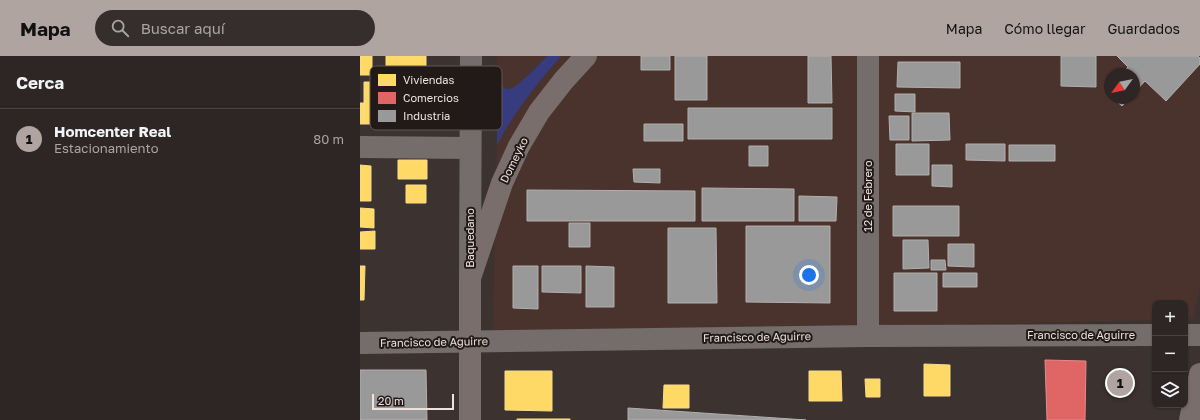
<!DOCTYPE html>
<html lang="es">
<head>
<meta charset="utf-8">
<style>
  :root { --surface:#2d2624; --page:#352e2c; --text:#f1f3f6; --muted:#a7a5a6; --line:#484341; --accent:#b0a4a1 }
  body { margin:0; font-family:"Golos Text",sans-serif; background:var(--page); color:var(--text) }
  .controls { position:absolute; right:12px; bottom:12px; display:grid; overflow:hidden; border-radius:8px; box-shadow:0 1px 3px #0004 }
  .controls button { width:36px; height:36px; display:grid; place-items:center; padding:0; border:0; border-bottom:1px solid var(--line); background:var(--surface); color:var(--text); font:20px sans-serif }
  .compass { position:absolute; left:744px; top:12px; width:36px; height:36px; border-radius:50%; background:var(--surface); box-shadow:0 1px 3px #0004; rotate:237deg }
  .scale { position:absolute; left:12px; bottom:10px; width:82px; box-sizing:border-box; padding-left:4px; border:2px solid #eee1de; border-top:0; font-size:11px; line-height:14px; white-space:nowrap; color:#eee1de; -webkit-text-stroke:3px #221a18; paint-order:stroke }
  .you { position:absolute; left:449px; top:219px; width:14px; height:14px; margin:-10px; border:3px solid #fff; border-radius:50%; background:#1a73e8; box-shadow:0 0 0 6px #1a73e833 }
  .badge { display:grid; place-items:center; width:26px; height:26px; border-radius:50%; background:var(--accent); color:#111; font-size:13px; font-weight:700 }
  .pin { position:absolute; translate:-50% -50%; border:2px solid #fff; box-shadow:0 1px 4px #0006 }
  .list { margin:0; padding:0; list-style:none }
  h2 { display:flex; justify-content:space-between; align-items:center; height:52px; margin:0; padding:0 16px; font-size:17px }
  h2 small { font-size:13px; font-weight:400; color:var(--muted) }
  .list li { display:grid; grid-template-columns:26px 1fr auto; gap:12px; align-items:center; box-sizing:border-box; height:60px; padding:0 16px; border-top:1px solid var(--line) }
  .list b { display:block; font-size:15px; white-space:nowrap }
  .list p { margin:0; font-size:13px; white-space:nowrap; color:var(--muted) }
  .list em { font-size:13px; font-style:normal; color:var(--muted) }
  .icon { flex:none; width:22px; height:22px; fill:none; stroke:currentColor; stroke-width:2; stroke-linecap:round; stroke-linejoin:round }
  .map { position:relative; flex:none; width:840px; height:364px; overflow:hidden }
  header { display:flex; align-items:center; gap:24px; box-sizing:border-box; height:56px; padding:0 20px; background:var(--accent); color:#111 }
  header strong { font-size:19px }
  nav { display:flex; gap:22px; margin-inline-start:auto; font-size:14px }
  .search { width:280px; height:36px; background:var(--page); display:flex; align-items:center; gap:10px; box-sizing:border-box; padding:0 14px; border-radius:22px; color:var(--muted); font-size:15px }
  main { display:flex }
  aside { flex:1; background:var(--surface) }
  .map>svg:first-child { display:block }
  .built { fill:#4b332d; fill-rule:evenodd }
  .green { fill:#363c7d }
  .homes { fill:#ffd966; stroke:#fadb8a }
  .shops { fill:#e06666; stroke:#e48b8a }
  .industry { fill:#999; stroke:#b2afae }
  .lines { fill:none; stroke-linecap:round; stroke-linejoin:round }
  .street { stroke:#756d6b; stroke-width:22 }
  .secondary { stroke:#796e6c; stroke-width:22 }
  .labels { text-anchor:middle; stroke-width:4; stroke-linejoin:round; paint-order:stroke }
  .street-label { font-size:11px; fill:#eee1de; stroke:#221a18 }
  .key { fill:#221a18; stroke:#5f5653; stroke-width:1 }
  .key-label { font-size:11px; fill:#eee1de }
</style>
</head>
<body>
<header>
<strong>Mapa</strong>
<div class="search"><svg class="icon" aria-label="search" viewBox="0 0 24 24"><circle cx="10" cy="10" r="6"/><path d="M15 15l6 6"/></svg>Buscar aquí</div>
<nav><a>Mapa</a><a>Cómo llegar</a><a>Guardados</a></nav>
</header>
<main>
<aside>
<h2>Cerca<small></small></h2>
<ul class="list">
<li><span class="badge">1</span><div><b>Homcenter Real</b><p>Estacionamiento</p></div><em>80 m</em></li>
</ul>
</aside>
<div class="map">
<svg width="840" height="364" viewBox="0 0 840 364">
  <rect width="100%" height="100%" fill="#3c3330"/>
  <path class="built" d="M 137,0 L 839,0 L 840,1 L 840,231 L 833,263 L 825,263 L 825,247 L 795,247 L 795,264 L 133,277 L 137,89 ZM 750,18 L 774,18 L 774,42 L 750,42 Z"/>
  <path class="green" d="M 187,0 L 201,0 C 177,28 154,56 137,89 L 137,22 C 140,27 142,32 148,33 C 156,34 180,7 187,0 Z"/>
  <path class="homes" d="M 0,0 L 12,0 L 12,19 L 0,19 Z
    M 26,0 L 66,0 L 66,70 L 26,70 Z
    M 4,26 L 23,26 L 23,68 L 4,68 Z
    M 0,47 L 4,47 L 4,68 L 0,68 Z
    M 38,104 L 67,104 L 67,123 L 38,123 Z
    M 0,109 L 11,110 L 11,145 L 0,145 Z
    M 46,129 L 66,129 L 66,147 L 46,147 Z
    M 0,152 L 14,153 L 14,172 L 0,171 Z
    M 15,175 L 15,193 L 0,193 L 0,176 Z
    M 0,210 L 5,210 L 4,244 L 0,244 Z
    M 564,308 L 590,309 L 590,340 L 564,340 Z
    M 145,315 L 192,315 L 192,355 L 145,354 Z
    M 449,315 L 481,315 L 482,345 L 449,345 Z
    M 505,323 L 520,323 L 520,341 L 506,341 Z
    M 304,329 L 329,329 L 329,352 L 303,352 Z
    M 157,363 L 210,363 L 210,364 L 157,364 Z"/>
  <path class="shops" d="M 685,304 L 726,305 L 725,364 L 687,364 Z"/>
  <path class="industry" d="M 281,0 L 310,0 L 310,14 L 281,14 Z
    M 315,0 L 347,0 L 347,44 L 315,44 Z
    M 448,0 L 471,0 L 472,47 L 448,47 Z
    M 701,0 L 736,0 L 736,31 L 701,30 Z
    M 757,0 L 838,0 L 840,2 L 840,8 L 806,45 L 785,25 L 774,37 L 774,18 L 762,18 L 768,11 Z
    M 538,6 L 600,6 L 600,32 L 537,31 Z
    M 535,38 L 555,38 L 555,56 L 535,55 Z
    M 753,42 L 769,42 L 762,50 Z
    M 328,52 L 472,52 L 472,83 L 328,83 Z
    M 552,57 L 589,57 L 590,84 L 552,85 Z
    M 529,60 L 549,60 L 549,84 L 530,84 Z
    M 284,68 L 323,68 L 323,85 L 284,85 Z
    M 536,88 L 569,88 L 569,119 L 536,119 Z
    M 606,88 L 645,88 L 645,105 L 606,104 Z
    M 649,89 L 695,89 L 695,105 L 649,105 Z
    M 389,90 L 408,90 L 408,110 L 389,110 Z
    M 572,109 L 592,109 L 592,131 L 572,130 Z
    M 273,113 L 300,113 L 300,127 L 274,126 Z
    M 342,132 L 434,133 L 434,165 L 342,165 Z
    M 167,134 L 335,135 L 335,165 L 167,165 Z
    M 439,140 L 477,141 L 476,165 L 439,165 Z
    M 533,150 L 599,150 L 599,180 L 533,180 Z
    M 209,167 L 230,167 L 230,191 L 209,191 Z
    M 386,170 L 470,170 L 470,247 L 386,246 Z
    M 308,172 L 356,172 L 357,247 L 308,247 Z
    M 543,184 L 568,184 L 569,212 L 543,213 Z
    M 588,188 L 614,188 L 614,211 L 588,210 Z
    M 571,204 L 585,204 L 586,214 L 571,214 Z
    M 153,210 L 178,210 L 178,253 L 153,252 Z
    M 182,210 L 221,210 L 221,237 L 182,236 Z
    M 226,210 L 254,211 L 254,251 L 226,251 Z
    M 534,217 L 577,217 L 577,255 L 534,255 Z
    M 583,217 L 617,217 L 617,231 L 583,231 Z
    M 0,314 L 66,314 L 67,364 L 0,364 Z
    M 268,352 L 446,364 L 268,364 Z"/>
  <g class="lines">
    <path class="street" d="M 0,91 L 110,92
      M 110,219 L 111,0
      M 825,279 L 840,279
      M 508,280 L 508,0
      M 0,287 L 508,280 L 795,279"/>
    <path class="secondary" d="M 110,364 L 110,222 L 142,127 L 159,90 L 179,56 L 204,24 L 226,0
      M 830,364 L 840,318"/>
  </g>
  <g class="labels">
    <g class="street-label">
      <text transform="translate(154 104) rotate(-64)" y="4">Domeyko</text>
      <text transform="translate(508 140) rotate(-90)" y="4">12 de Febrero</text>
      <text transform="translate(110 182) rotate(-90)" y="4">Baquedano</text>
      <text x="721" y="283">Francisco de Aguirre</text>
      <text transform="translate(397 281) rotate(-1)" y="4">Francisco de Aguirre</text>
      <text transform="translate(74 286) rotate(-1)" y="4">Francisco de Aguirre</text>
    </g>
  </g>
  <rect x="10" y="10" width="132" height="64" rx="6" class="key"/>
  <rect x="18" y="18" width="18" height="12" fill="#ffd966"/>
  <rect x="18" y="36" width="18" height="12" fill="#e06666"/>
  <rect x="18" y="54" width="18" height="12" fill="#999"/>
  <g class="key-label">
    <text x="43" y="28">Viviendas</text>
    <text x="43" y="46">Comercios</text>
    <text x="43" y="64">Industria</text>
  </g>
</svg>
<div class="controls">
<button>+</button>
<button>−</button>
<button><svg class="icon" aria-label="layers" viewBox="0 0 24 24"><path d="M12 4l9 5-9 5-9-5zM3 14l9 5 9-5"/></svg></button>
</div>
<svg class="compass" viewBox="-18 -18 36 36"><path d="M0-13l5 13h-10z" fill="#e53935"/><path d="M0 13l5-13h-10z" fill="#a7a5a6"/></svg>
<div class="scale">20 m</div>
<div class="you"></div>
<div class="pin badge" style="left:760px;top:327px">1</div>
</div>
</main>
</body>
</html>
